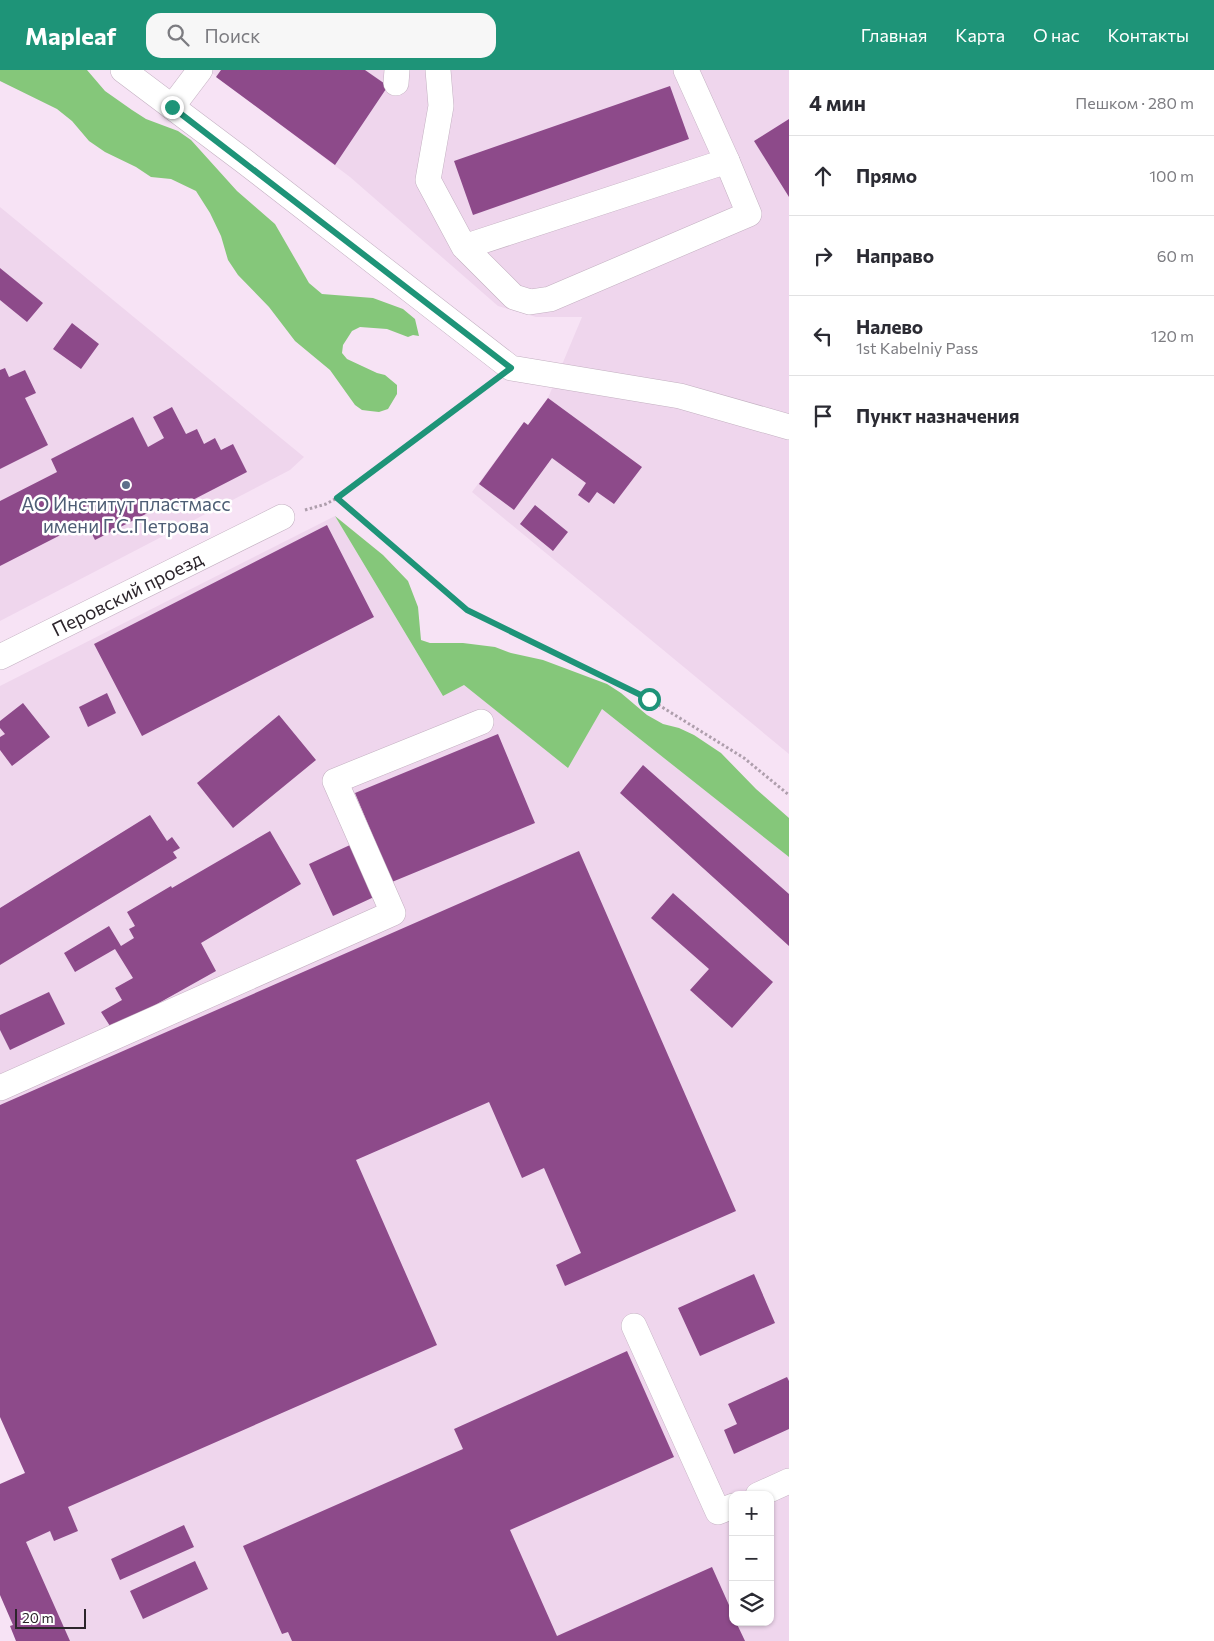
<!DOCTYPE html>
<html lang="ru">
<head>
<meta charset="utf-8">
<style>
  :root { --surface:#fff; --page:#f7f7f7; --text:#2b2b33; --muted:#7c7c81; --line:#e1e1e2; --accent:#1e9478 }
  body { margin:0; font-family:Commissioner,sans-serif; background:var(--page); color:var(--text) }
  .controls { position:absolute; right:15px; bottom:15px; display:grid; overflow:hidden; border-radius:10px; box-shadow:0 1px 4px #0004 }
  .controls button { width:45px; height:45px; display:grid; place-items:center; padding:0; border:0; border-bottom:1px solid var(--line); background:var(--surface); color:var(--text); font:25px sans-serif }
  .scale { position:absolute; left:15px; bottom:12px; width:71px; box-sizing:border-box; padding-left:5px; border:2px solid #2c252b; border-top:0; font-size:14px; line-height:18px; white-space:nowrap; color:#2c252b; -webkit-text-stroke:4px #fff; paint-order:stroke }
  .stop { position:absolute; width:15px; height:15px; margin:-11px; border:4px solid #1e9478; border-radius:50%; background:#fff }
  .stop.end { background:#1e9478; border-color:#fff; box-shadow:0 1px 5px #0008 }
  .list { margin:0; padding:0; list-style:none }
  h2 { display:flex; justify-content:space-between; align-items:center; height:65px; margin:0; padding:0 20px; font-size:21px }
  h2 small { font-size:16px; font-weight:400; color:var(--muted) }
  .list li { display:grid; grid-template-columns:32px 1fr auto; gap:15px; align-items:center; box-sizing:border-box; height:80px; padding:0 20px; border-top:1px solid var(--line) }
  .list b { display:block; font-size:19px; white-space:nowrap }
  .list p { margin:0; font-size:16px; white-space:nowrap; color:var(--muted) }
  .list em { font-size:16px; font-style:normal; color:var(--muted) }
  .icon { flex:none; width:28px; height:28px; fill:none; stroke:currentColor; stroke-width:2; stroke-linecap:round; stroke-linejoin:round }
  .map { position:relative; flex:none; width:789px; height:1571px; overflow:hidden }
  header { display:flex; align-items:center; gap:30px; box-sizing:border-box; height:70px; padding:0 25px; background:var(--accent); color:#fff }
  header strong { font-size:24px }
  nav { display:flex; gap:28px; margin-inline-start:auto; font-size:18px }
  .search { width:350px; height:45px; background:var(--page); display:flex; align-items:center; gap:12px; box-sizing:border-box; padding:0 18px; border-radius:15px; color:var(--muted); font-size:19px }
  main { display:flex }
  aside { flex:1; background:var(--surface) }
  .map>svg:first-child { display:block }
  .built { fill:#efd6ed; fill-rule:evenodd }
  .forest { fill:#85c77a }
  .building { fill:#8d4a8a }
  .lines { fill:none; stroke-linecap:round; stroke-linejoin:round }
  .minor-casing { stroke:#c3b0c1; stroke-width:26 }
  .path { stroke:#ae9eac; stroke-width:3; stroke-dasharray:2.5 2.5; stroke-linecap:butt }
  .minor { stroke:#fff; stroke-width:25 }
  .route { stroke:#1e9478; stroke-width:6 }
  .service-dot { fill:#5c6f8a; stroke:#fff; stroke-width:2 }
  .labels { text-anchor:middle; stroke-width:5; stroke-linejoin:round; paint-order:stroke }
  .service-label { font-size:19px; fill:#4e5e75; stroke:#fff }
  .street-label { font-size:19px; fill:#2c252b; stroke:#fff }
</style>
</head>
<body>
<header>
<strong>Mapleaf</strong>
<div class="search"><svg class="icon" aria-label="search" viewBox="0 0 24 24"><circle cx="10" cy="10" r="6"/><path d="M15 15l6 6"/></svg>Поиск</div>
<nav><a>Главная</a><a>Карта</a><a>О нас</a><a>Контакты</a></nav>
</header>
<main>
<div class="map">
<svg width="789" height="1571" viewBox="0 0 789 1571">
  <rect width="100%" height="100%" fill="#f7e3f5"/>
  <path class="built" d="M 208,0 L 789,0 L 789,684 L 472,422 L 524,352 L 528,355 L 548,328 L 582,247 L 536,247 L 498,236 L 350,107 Z
    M 0,137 L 304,387 L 290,400 L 0,551 Z
    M 335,446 L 443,626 L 464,615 L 568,697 L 602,639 L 789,787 L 789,1571 L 16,1571 L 10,1556 L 13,1554 L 0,1525 L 0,1414 L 25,1403 L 0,1347 L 0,616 ZM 733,1425 L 770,1425 L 770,1552 L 733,1552 Z"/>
  <path class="forest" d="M 0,0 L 87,0 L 105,21 L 132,40 L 146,49 L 178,61 L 191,70 L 237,121 L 275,154 L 309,213 L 322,224 L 373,228 L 403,239 L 415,249 L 419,266 L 413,265 L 408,267 L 387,259 L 360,257 L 352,261 L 343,275 L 342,283 L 347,289 L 377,303 L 385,305 L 397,315 L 397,324 L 388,339 L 379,342 L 370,341 L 362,340 L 355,335 L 330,300 L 295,271 L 269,237 L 238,205 L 228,190 L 221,166 L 210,143 L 196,121 L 171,109 L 151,107 L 136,97 L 105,82 L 89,71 L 72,51 L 57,39 L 0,11 Z
    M 335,446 L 383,485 L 408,511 L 418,537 L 421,570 L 430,573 L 463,573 L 495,577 L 511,583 L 543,590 L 607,614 L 621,623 L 647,645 L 663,654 L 679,658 L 694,665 L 721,683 L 756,719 L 789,748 L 789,787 L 602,639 L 568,698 L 464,615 L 443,626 Z"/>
  <path class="building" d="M 221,0 L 365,0 L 388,16 L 335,95 L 216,7 Z
    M 670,16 L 689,69 L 473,145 L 454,91 Z
    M 789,49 L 789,127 L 754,71 Z
    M 0,198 L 43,233 L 27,252 L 0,230 Z
    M 72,253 L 99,274 L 81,299 L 53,279 Z
    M 5,298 L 9,307 L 25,300 L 36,323 L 25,328 L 48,375 L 0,399 L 0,300 Z
    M 548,328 L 642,397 L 614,434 L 597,422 L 589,433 L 578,425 L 586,413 L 552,388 L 514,440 L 479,414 L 524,352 L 528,355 Z
    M 172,337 L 186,364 L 197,359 L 204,374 L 215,368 L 221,380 L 233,374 L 247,402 L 181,436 L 177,428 L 95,470 L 86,452 L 0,496 L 0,431 L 57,402 L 51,389 L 133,347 L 148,377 L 164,368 L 153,347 Z
    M 535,435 L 568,462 L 553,481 L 520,454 Z
    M 327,455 L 374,547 L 142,666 L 94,574 Z
    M 107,623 L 116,643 L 88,657 L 79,637 Z
    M 23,633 L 50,667 L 12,696 L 0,680 L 0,667 L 5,664 L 0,658 L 0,651 Z
    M 279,645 L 316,690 L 233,758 L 197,713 Z
    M 498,664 L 535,753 L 392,812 L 355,723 Z
    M 643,695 L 789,824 L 789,876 L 620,723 Z
    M 150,745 L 167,771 L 172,767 L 180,778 L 173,782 L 177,788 L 0,895 L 0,838 Z
    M 270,761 L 301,814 L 201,873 L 216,901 L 116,957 L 110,956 L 101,942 L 122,930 L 115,918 L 133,908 L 115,879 L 75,902 L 64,883 L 109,856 L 121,876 L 134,868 L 129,859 L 135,856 L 127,842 L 171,816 L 172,818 Z
    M 350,775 L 374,827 L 333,846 L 309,794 Z
    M 579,781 L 736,1141 L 565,1216 L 556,1195 L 581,1183 L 544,1098 L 522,1108 L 489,1032 L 356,1090 L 437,1275 L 68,1437 L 78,1461 L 54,1471 L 50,1461 L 26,1472 L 70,1571 L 16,1571 L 10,1556 L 13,1555 L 0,1525 L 0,1414 L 25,1403 L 0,1347 L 0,1035 Z
    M 673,823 L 773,912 L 732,958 L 690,920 L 709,899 L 651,848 Z
    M 49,922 L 65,954 L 10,980 L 0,960 L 0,945 Z
    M 754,1204 L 775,1253 L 700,1286 L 678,1238 Z
    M 627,1281 L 674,1387 L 510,1460 L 557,1566 L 712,1497 L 733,1544 L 733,1552 L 736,1552 L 745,1571 L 292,1571 L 288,1562 L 282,1564 L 243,1476 L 463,1379 L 454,1359 Z
    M 787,1307 L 789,1311 L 789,1359 L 734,1384 L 724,1360 L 737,1354 L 728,1334 Z
    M 184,1455 L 194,1477 L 120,1510 L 111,1489 Z
    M 195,1491 L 208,1519 L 143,1549 L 130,1521 Z"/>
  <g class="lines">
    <g class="minor-casing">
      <g id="minor">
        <path d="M 123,0 L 244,91 L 511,298 L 680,326 L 789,357"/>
        <path d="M 438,0 L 441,36 L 428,110 L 464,177 L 514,227 L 530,232 L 550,229 L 749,144 L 727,91 L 464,177"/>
        <path d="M 686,0 L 727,91"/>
        <path d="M 396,13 L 397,0"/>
        <path d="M 172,37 L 200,0"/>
        <path id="s1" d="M 0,587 L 282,447"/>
        <path d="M 0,1018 L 393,843 L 335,711 L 481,652"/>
        <path d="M 634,1256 L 718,1442 L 733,1436"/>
        <path d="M 758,1425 L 789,1411"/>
      </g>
    </g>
    <path class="path" d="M 337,428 L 467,540 L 649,629 L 744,688 L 789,725
      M 305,440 L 326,434 L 337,428 L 491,313"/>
    <use href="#minor" class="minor"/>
  </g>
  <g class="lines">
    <path class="route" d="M 172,37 L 511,298 L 337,428 L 467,540 L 649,629"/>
  </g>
  <circle class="service-dot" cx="126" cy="415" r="5"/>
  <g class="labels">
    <g class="service-label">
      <text x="126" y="441">АО Институт пластмасс<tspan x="126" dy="22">имени Г.С.Петрова</tspan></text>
    </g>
    <g class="street-label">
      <text dy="7" stroke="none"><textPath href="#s1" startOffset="142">Перовский проезд</textPath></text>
    </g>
  </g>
</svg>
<div class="controls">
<button>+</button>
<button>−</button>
<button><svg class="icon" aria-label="layers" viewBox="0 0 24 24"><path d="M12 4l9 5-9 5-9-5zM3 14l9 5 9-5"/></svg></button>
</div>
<div class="scale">20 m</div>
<div class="stop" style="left:649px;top:629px"></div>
<div class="stop end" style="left:172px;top:37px"></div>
</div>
<aside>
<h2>4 мин<small>Пешком · 280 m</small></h2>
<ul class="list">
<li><svg class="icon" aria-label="ahead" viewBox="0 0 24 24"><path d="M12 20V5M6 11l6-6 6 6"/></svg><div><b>Прямо</b></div><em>100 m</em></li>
<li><svg class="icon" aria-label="right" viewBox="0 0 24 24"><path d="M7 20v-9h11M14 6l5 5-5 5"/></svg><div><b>Направо</b></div><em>60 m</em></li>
<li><svg class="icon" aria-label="left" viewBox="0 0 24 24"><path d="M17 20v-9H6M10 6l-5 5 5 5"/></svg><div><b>Налево</b><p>1st Kabelniy Pass</p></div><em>120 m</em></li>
<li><svg class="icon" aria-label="arrive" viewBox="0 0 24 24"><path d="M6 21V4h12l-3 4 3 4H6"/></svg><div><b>Пункт назначения</b></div></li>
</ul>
</aside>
</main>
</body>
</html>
